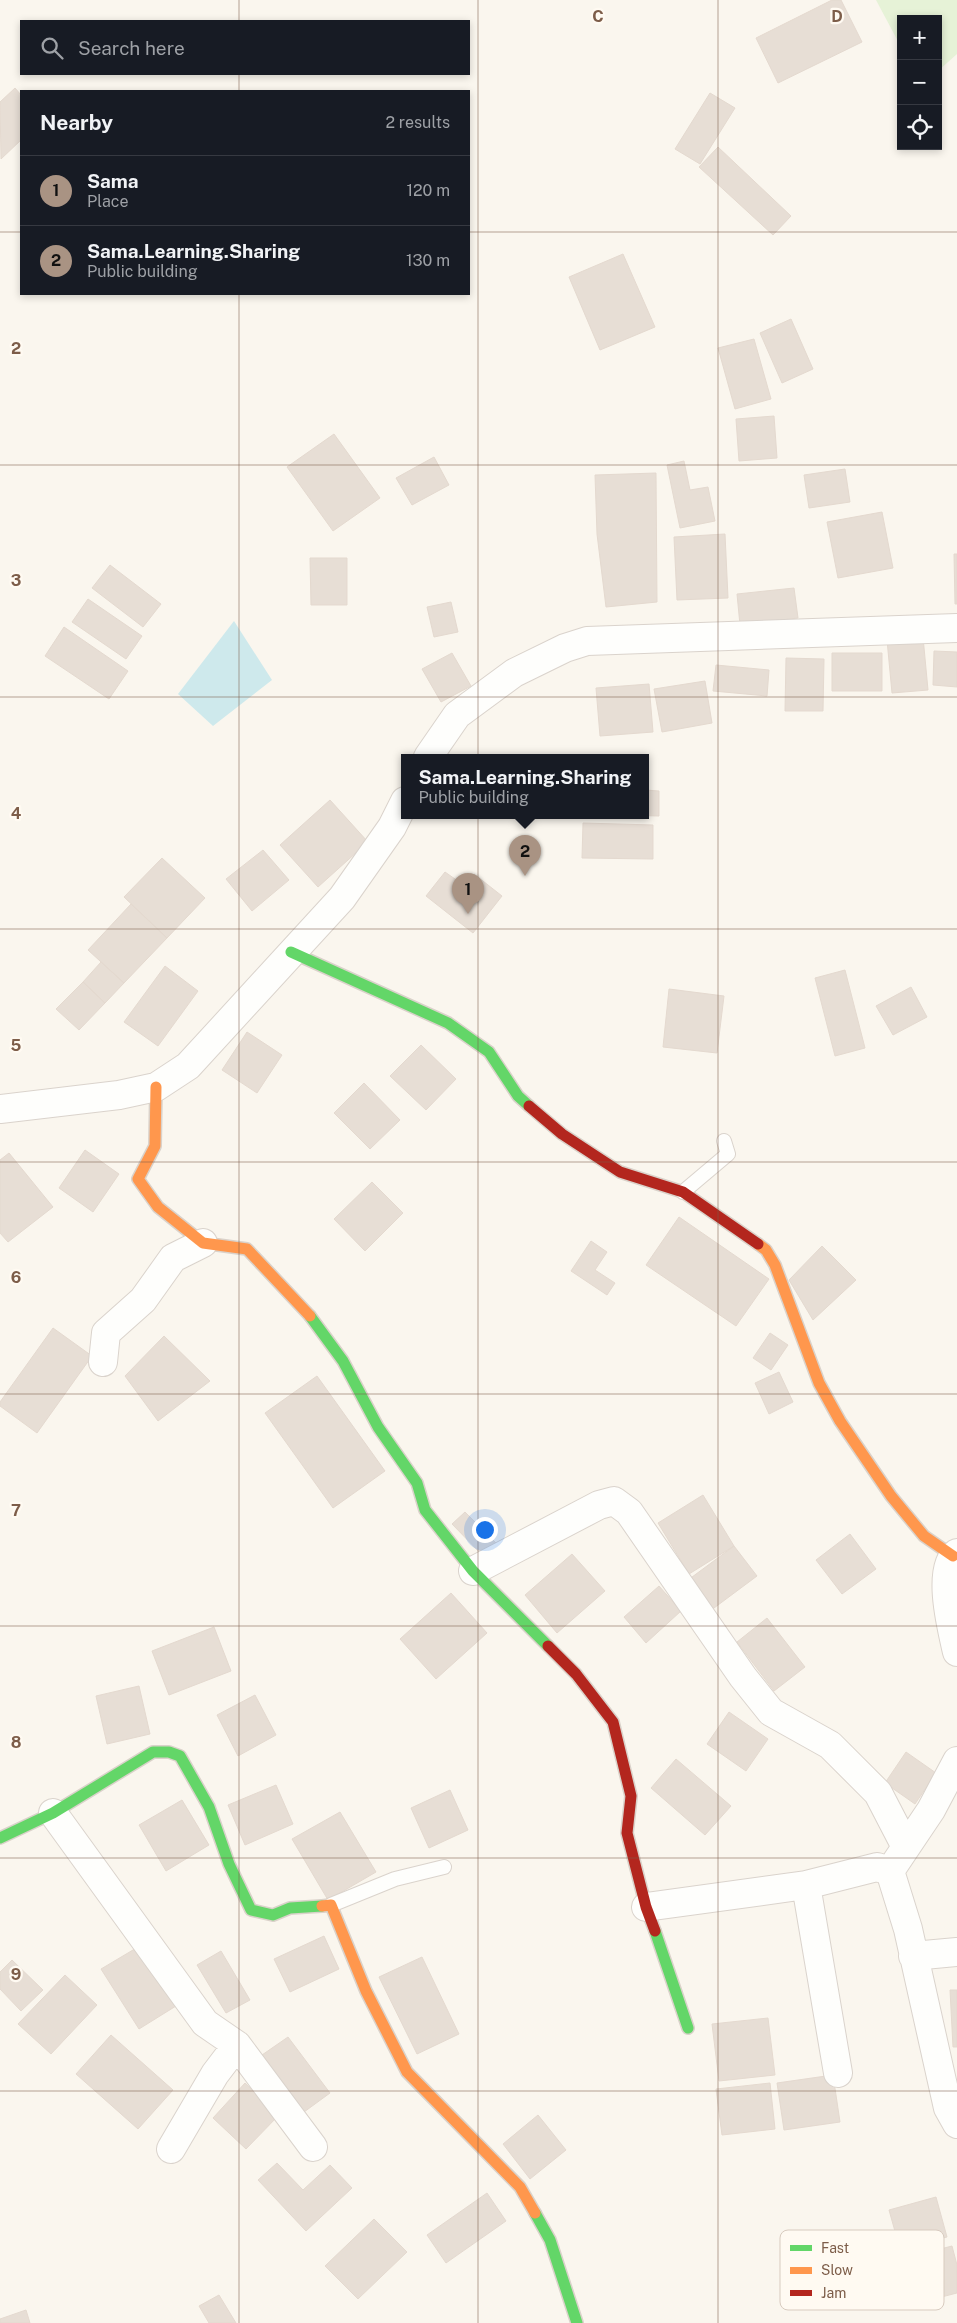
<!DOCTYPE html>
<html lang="en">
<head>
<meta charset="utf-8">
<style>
  :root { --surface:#171b24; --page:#20242c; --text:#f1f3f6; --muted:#9ea1a6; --line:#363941; --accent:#a99383 }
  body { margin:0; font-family:"Public Sans",sans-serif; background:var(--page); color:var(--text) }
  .controls { position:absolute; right:15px; top:15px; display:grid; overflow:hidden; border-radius:0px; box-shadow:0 2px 8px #0003 }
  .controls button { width:45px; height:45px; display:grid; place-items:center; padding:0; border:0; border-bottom:1px solid var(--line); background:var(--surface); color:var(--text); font:25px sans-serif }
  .you { position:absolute; left:484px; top:1529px; width:18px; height:18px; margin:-12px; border:4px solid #fff; border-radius:50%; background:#1a73e8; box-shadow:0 0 0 8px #1a73e833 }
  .badge { display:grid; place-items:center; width:32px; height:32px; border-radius:50%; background:var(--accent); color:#111; font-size:16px; font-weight:700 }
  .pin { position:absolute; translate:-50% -41px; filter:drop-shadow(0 1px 2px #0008) }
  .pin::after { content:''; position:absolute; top:26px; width:18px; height:15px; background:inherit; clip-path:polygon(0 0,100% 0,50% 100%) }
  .popup { position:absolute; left:401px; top:754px; width:248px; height:65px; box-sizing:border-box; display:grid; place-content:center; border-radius:0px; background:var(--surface); filter:drop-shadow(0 1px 4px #0005); font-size:16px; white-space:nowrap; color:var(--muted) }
  .popup b { font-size:19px; color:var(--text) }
  .popup::after { content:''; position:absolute; left:50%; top:100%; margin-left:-10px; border:10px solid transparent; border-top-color:var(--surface) }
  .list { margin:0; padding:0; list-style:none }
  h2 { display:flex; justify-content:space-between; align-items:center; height:65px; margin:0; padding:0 20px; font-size:21px }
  h2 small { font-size:16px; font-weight:400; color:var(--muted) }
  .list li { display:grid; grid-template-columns:32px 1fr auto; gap:15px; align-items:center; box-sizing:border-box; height:70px; padding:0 20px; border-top:1px solid var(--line) }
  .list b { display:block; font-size:19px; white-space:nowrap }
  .list p { margin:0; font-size:16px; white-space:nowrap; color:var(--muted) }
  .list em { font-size:16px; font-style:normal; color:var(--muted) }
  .icon { flex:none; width:28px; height:28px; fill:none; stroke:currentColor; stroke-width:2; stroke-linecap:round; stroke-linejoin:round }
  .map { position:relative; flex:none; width:957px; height:2323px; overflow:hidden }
  .search { position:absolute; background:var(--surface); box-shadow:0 2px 8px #0003; left:20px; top:20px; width:450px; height:55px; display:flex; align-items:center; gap:12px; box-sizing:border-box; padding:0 18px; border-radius:0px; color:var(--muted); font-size:19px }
  .panel { position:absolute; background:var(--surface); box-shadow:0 2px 8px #0003; left:20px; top:90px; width:450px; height:205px; border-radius:0px }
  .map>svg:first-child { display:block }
  .green { fill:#e6f2d7 }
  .water { fill:#cee9ec }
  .building { fill:#e7ded5; stroke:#e4d9cf }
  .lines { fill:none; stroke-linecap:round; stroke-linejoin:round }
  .lane-casing { stroke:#dad3cc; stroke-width:16 }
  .street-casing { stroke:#dad3cc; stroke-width:30 }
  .fast-casing { stroke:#dad2ca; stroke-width:14 }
  .slow-casing { stroke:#dad2ca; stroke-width:14 }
  .jam-casing { stroke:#dad2ca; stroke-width:14 }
  .lane { stroke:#fefefc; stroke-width:14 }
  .street { stroke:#fefefc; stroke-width:28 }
  .fast { stroke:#63d668; stroke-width:11 }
  .slow { stroke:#ff974d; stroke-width:11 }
  .jam { stroke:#b3261e; stroke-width:11 }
  .grid { fill:none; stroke:#7d5d49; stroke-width:1; stroke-opacity:0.55 }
  .key { fill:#fffaf2; stroke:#d8cbbf; stroke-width:1 }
  .key-label { font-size:14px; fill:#7d5d49 }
  .grid-label { font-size:16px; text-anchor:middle; font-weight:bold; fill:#7d5d49; stroke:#fffaf2; stroke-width:4.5; stroke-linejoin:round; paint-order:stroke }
</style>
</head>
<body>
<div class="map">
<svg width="957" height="2323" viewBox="0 0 957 2323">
  <rect width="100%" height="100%" fill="#faf6ee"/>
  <path class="green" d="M 876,0 L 957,0 L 957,54 L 938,71 L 938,19 L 901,19 L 901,47 Z"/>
  <path class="water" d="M 234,621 L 272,680 L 213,726 L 178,694 Z"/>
  <path class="building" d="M 832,0 L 841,0 L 862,42 L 778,83 L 756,38 Z
    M 15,88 L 21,95 L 21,140 L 1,159 L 0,102 Z
    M 710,93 L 735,108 L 700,164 L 675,149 Z
    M 718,147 L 791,216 L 773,235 L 699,167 Z
    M 623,254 L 655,327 L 600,350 L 569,277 Z
    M 791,319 L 813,369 L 782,383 L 760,333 Z
    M 754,339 L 771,399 L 735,409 L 718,348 Z
    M 774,416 L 777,458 L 739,461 L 736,419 Z
    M 334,434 L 380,498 L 333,531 L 287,467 Z
    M 434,457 L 449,485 L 412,505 L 396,478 Z
    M 684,461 L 690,490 L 708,487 L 715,521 L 680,528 L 667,465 Z
    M 845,469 L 850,502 L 809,508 L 804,475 Z
    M 656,473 L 657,602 L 606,607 L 597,534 L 595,475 Z
    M 882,512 L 893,568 L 838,578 L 827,522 Z
    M 725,534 L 728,598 L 677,600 L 674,537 Z
    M 954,554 L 957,554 L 957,604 L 955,604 Z
    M 310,558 L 347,558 L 347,605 L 311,605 Z
    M 110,565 L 161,604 L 143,627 L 92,588 Z
    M 794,588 L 798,618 L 740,625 L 737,594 Z
    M 88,599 L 142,636 L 126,659 L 72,622 Z
    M 451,602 L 458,632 L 434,637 L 427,607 Z
    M 64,627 L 128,671 L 109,699 L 45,656 Z
    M 923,637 L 928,690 L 892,693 L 887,640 Z
    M 934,651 L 957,652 L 957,687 L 933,685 Z
    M 452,653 L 471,686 L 441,702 L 422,669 Z
    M 832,653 L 882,653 L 882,691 L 832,691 Z
    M 786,658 L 824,659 L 823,711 L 785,711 Z
    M 716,665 L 769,670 L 767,696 L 713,691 Z
    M 705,681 L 712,723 L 662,732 L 654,689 Z
    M 649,684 L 653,732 L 600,736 L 596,688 Z
    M 645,790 L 659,791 L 659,816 L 625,815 L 645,815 Z
    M 330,800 L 368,842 L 318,887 L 280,845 Z
    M 583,823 L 653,825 L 653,859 L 582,858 Z
    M 263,850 L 289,880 L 252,911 L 226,879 Z
    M 162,858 L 205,898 L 167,938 L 124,897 Z
    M 445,872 L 465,886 L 474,874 L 502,896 L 473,933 L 426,896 Z
    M 131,904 L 167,938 L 124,983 L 88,950 Z
    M 101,962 L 124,983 L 105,1003 L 83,982 Z
    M 165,966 L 198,991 L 158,1046 L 124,1022 Z
    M 845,970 L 865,1048 L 835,1056 L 815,978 Z
    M 83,982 L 105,1003 L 79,1030 L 56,1009 Z
    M 911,987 L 927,1017 L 893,1035 L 876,1006 Z
    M 669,989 L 724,996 L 717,1053 L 663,1047 Z
    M 247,1032 L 282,1055 L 257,1093 L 222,1070 Z
    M 421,1045 L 456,1079 L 426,1110 L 390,1076 Z
    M 364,1083 L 400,1120 L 370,1149 L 334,1113 Z
    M 85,1150 L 119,1174 L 93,1212 L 59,1188 Z
    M 9,1153 L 53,1207 L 8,1242 L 0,1233 L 0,1160 Z
    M 372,1182 L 403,1213 L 365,1251 L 334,1219 Z
    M 679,1217 L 769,1279 L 736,1326 L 646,1265 Z
    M 591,1241 L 607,1252 L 595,1270 L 615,1283 L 607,1295 L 571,1271 Z
    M 822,1246 L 856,1280 L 813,1320 L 789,1280 Z
    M 53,1328 L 92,1356 L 37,1433 L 0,1406 L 0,1402 Z
    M 770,1333 L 788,1345 L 771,1370 L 753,1358 Z
    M 164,1336 L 210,1381 L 158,1421 L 125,1376 Z
    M 779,1372 L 793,1402 L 769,1414 L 755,1383 Z
    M 317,1376 L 385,1471 L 333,1508 L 265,1413 Z
    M 703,1495 L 734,1546 L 689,1574 L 658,1523 Z
    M 465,1512 L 498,1545 L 485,1558 L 452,1524 Z
    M 850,1534 L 876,1569 L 842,1594 L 816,1560 Z
    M 734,1546 L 757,1576 L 710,1611 L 688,1580 Z
    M 572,1554 L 605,1591 L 557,1633 L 525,1595 Z
    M 659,1586 L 681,1611 L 646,1643 L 624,1617 Z
    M 451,1593 L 487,1633 L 436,1679 L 400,1639 Z
    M 767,1618 L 805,1667 L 774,1691 L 737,1642 Z
    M 214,1627 L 231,1671 L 169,1695 L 152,1651 Z
    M 139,1686 L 150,1734 L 107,1744 L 96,1696 Z
    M 255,1695 L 276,1735 L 238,1756 L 217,1715 Z
    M 729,1712 L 768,1739 L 746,1771 L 707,1744 Z
    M 906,1752 L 936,1773 L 915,1804 L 885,1783 Z
    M 676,1759 L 731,1806 L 705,1835 L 651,1788 Z
    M 276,1785 L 293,1824 L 245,1845 L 228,1805 Z
    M 450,1790 L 468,1830 L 429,1848 L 411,1808 Z
    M 182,1800 L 209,1845 L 166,1871 L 139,1825 Z
    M 340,1812 L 376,1872 L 328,1900 L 292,1839 Z
    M 324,1936 L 339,1969 L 290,1992 L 274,1959 Z
    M 138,1947 L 176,2006 L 139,2029 L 101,1969 Z
    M 221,1951 L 250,2000 L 226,2013 L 197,1965 Z
    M 422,1957 L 459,2034 L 417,2054 L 379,1977 Z
    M 12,1960 L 43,1990 L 21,2011 L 0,1989 L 0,1972 Z
    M 65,1975 L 97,2005 L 51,2054 L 18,2024 Z
    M 950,1990 L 957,1990 L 957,2047 L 953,2047 Z
    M 768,2018 L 775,2075 L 719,2081 L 712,2024 Z
    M 111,2035 L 173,2090 L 138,2129 L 76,2074 Z
    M 288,2037 L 330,2093 L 304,2112 L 262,2055 Z
    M 833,2075 L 840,2122 L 784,2130 L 777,2083 Z
    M 245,2083 L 279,2115 L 246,2149 L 213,2118 Z
    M 770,2083 L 775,2129 L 722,2135 L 716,2089 Z
    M 538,2115 L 566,2150 L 530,2179 L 503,2144 Z
    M 277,2163 L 303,2190 L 330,2165 L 352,2188 L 306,2231 L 258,2180 Z
    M 487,2193 L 506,2221 L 446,2263 L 427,2235 Z
    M 936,2197 L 947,2237 L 900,2249 L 889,2210 Z
    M 374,2219 L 407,2252 L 358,2299 L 325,2266 Z
    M 952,2246 L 957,2265 L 957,2293 L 910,2305 L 898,2260 Z
    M 219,2295 L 236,2323 L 209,2323 L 199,2306 Z
    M 26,2310 L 30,2323 L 0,2323 L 0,2319 Z"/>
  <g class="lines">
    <g class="lane-casing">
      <path id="lane" d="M 683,1192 L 728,1154 L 724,1141
        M 331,1905 L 395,1879 L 444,1867"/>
    </g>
    <g class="street-casing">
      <path id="street" d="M 428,757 L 457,715 L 514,673 L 565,648 L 587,641 L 957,628
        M 0,1109 L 119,1095 L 156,1087 L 188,1066 L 342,898 L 392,827 L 405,801
        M 103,1362 L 106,1333 L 143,1300 L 173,1258 L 203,1243
        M 957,1553 C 936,1568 952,1630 957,1652
        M 473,1571 L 599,1505 L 614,1501 L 629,1512 L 743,1677 L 771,1712 L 830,1745 L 878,1793 L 906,1847
        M 53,1813 L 205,2023 L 237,2045 L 215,2074 L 171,2149
        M 890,1871 L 908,1929 L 948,2108 L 957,2124
        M 806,1885 L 838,2073
        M 646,1907 L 806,1885 L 877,1867 L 890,1871 L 931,1810 L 957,1761
        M 913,1956 L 957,1952
        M 237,2045 L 313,2147"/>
    </g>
    <g class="fast-casing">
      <path id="fast" d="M 291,952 L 448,1023 L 489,1052 L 518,1096 L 529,1106
        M 310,1316 L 343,1361 L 378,1427 L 417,1483 L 425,1510 L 473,1571 L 548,1646
        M 0,1838 L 53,1813 L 153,1752 L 169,1752 L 180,1756 L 209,1807 L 229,1864 L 251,1910 L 273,1915 L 290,1908 L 322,1906
        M 655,1931 L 688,2028
        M 535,2213 L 550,2240 L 577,2323"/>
    </g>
    <g class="slow-casing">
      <path id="slow" d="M 156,1087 L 155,1146 L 138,1179 L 158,1207 L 203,1243 L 247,1249 L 310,1316
        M 758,1244 L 766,1250 L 775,1265 L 819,1383 L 840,1421 L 891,1496 L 924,1536 L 953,1556
        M 322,1906 L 331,1905 L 366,1991 L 407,2072 L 520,2187 L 535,2213"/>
    </g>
    <g class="jam-casing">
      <path id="jam" d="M 529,1106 L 562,1134 L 620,1172 L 683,1192 L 758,1244
        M 548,1646 L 576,1674 L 613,1722 L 631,1796 L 627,1833 L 646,1907 L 655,1931"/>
    </g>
    <use href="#lane" class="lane"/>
    <use href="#street" class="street"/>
    <use href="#fast" class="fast"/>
    <use href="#slow" class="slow"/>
    <use href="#jam" class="jam"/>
  </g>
  <path class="grid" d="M 239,0 L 239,21M 478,0 L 478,2323M 718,0 L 718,2323M 239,74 L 239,91M 0,232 L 21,232M 469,232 L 957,232M 239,294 L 239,2323M 0,465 L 957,465M 0,697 L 957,697M 0,929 L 957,929M 0,1162 L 957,1162M 0,1394 L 957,1394M 0,1626 L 957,1626M 0,1858 L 957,1858M 0,2091 L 957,2091"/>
  <rect x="780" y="2230" width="164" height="80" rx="8" class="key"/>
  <rect x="790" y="2245" width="22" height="6" fill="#63d668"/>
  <rect x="790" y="2267" width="22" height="7" fill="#ff974d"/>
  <rect x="790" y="2290" width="22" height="6" fill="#b3261e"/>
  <g class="key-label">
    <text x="821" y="2253">Fast</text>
    <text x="821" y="2275">Slow</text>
    <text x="821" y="2298">Jam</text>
  </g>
  <g class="grid-label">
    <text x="598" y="22">C</text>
    <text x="837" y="22">D</text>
    <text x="16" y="354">2</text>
    <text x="16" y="586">3</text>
    <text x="16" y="819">4</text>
    <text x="16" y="1051">5</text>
    <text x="16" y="1283">6</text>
    <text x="16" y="1516">7</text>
    <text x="16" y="1748">8</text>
    <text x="16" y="1980">9</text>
  </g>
</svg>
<div class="controls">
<button>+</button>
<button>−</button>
<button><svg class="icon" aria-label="locate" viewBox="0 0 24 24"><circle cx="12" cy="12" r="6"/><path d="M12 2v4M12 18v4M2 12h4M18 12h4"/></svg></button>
</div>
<div class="you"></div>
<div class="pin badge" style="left:468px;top:914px">1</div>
<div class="pin badge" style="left:525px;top:876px">2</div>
<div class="popup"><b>Sama.Learning.Sharing</b>Public building</div>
<div class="search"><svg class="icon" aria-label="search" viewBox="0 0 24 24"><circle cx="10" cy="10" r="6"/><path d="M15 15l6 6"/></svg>Search here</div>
<section class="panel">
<h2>Nearby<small>2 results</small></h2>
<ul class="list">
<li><span class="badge">1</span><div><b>Sama</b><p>Place</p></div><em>120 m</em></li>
<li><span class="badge">2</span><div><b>Sama.Learning.Sharing</b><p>Public building</p></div><em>130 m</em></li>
</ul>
</section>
</div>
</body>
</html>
